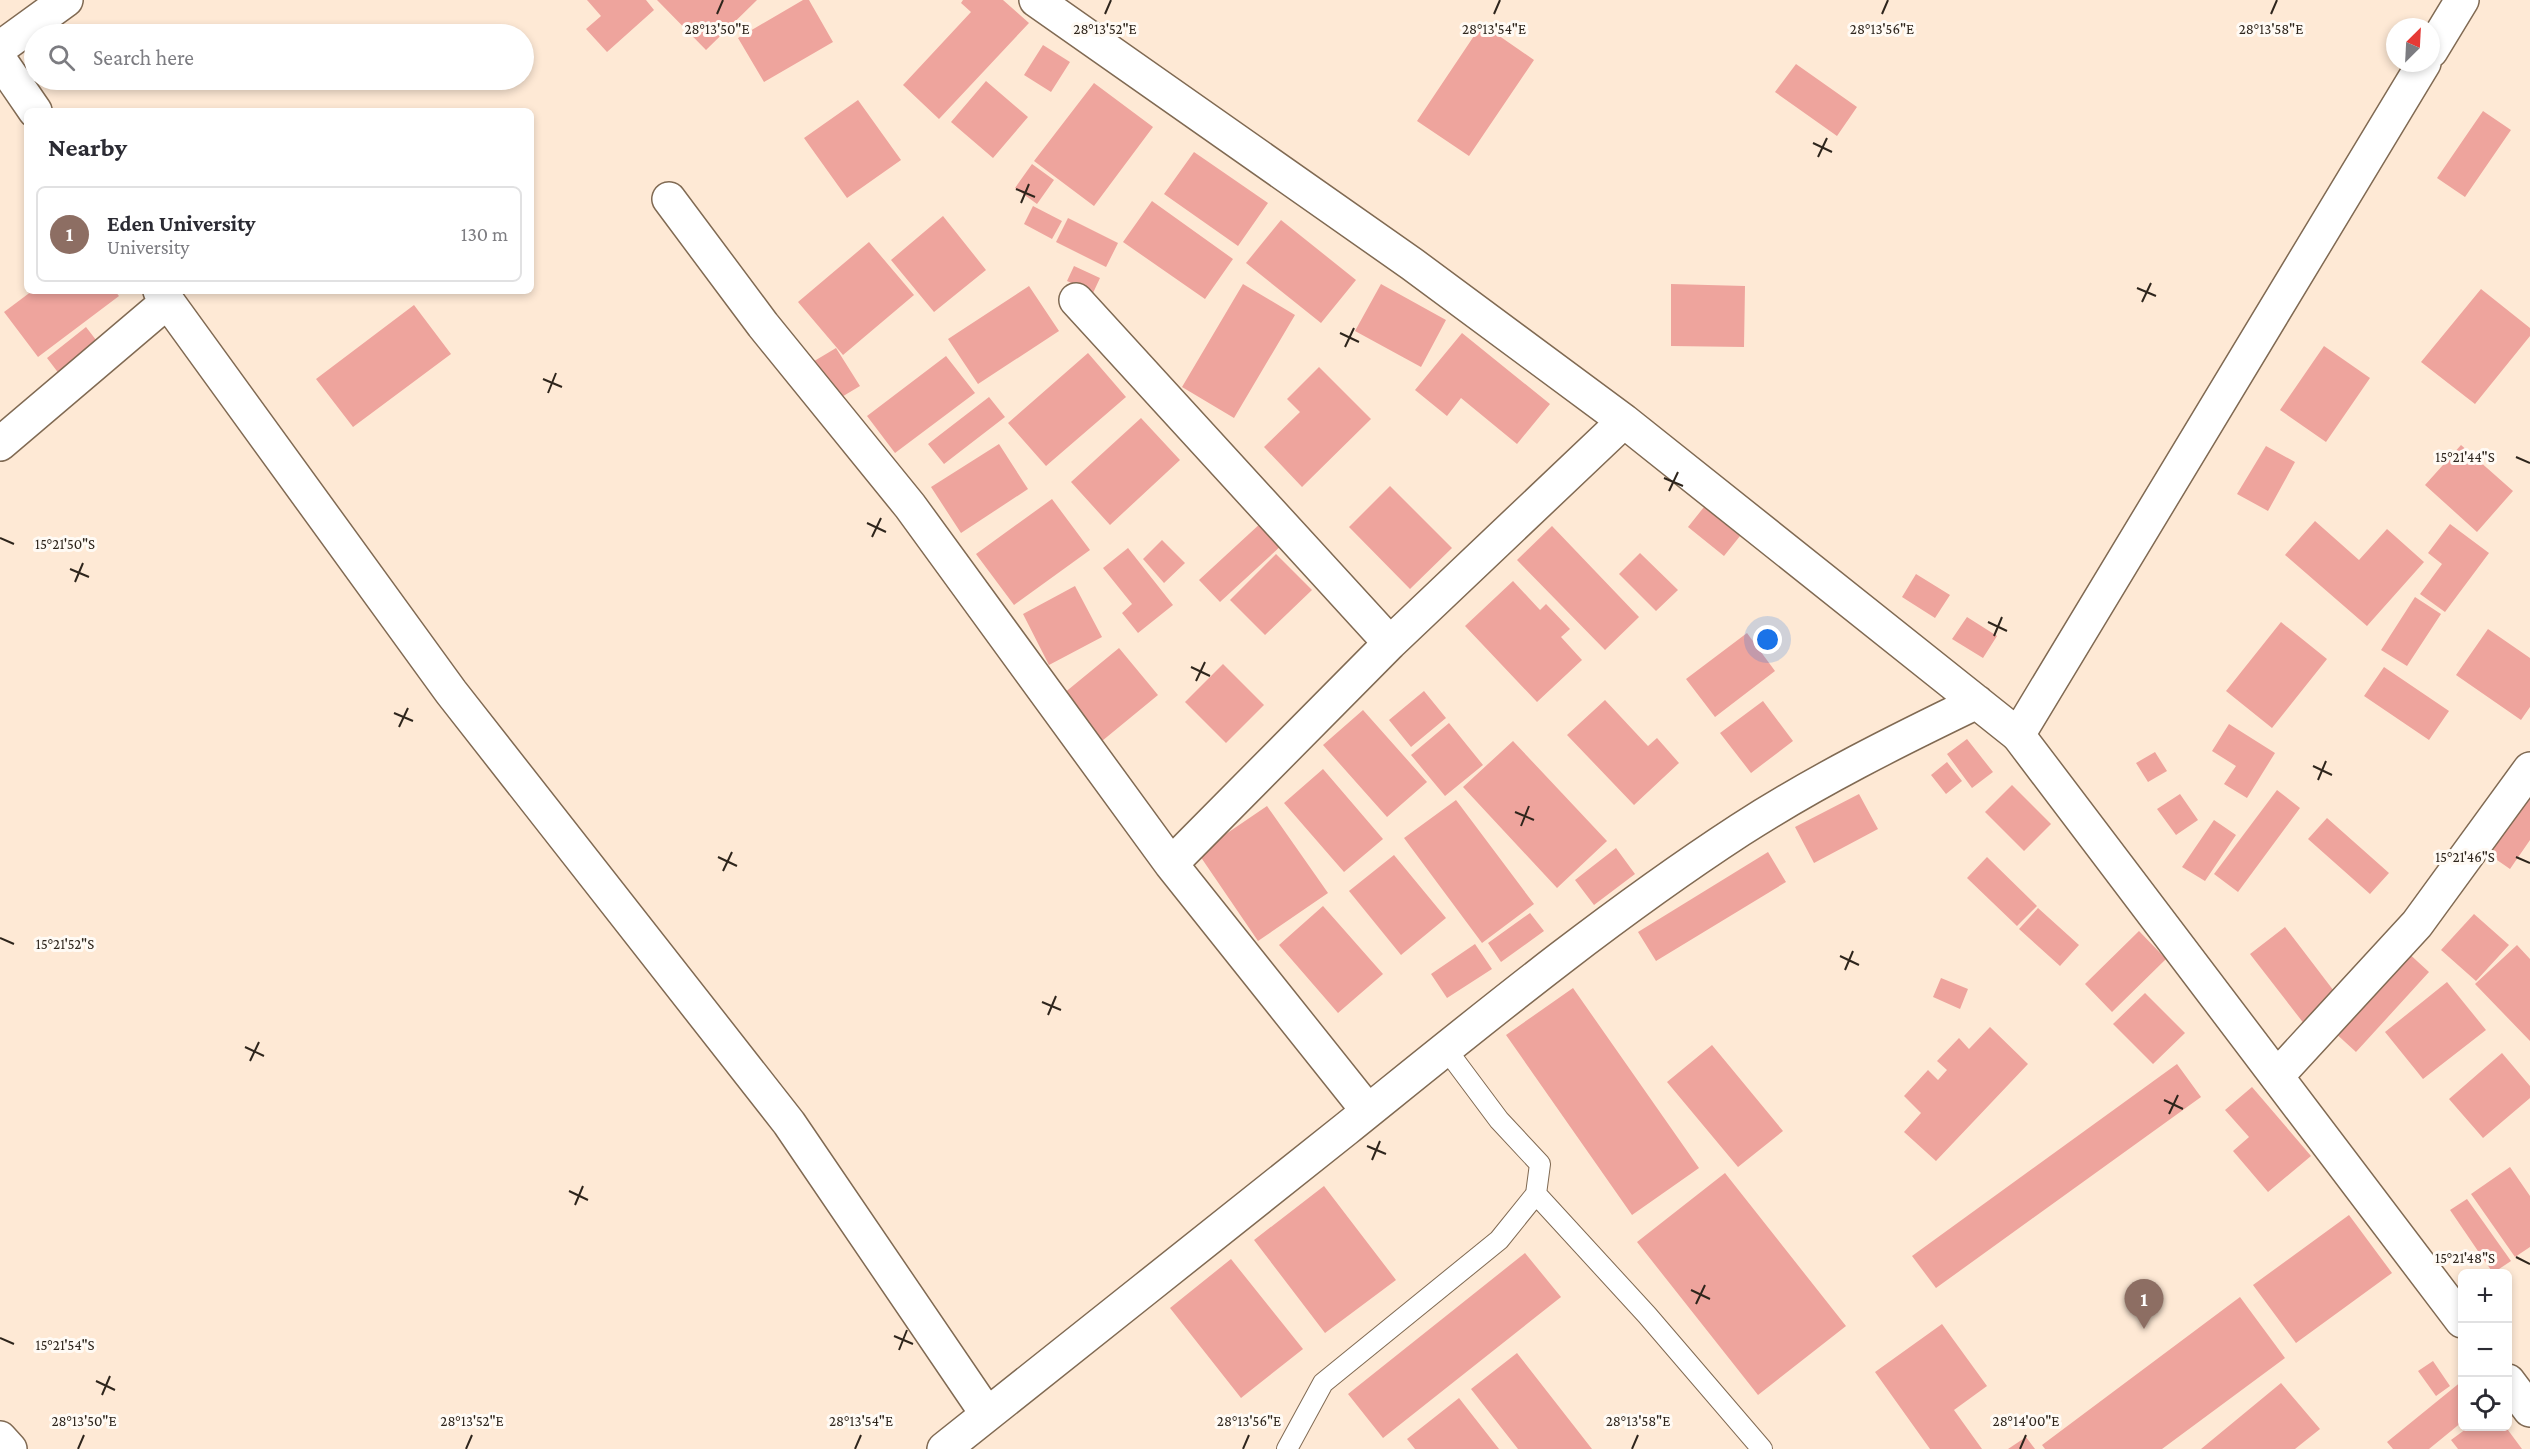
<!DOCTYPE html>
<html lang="en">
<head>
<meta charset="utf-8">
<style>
  :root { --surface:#fff; --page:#f2f2f3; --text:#2b2b33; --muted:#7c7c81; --line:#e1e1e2; --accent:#7c3aed }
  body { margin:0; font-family:"Crimson Pro",serif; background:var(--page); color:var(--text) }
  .controls { position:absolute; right:18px; bottom:18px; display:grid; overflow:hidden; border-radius:9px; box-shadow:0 3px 9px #0003 }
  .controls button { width:54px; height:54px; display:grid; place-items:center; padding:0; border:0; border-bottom:2px solid var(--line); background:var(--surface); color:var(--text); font:30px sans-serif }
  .compass { position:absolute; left:2386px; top:18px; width:54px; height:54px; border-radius:50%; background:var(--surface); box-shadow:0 3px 9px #0003; rotate:24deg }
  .you { position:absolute; left:1768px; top:640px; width:21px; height:21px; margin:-15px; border:4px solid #fff; border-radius:50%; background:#1a73e8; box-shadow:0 0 0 9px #1a73e833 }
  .badge { display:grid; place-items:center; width:39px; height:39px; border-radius:50%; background:var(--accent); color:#fff; font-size:20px; font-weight:700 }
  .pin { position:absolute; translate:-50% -50px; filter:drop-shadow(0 2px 3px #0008) }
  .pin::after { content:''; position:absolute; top:32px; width:21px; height:18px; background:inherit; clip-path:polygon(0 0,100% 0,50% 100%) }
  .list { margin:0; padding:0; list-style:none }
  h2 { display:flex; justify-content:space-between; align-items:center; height:78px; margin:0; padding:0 24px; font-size:26px }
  h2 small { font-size:20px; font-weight:400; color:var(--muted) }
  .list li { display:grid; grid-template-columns:39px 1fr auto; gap:18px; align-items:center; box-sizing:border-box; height:96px; margin:0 12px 12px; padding:0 12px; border:2px solid var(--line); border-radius:9px }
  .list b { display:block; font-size:22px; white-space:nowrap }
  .list p { margin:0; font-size:20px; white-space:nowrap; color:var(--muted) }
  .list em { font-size:20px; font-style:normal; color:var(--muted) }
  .icon { flex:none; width:33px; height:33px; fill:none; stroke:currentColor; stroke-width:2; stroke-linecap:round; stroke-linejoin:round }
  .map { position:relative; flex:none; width:2530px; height:1449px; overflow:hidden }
  .search { position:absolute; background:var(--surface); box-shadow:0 3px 9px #0003; left:24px; top:24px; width:510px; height:66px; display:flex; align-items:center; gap:15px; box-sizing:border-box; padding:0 21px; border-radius:33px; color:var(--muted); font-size:22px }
  .panel { position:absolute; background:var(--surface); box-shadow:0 3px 9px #0003; left:24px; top:108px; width:510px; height:186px; border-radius:9px }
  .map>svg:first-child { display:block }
  .building { fill:#eea49d }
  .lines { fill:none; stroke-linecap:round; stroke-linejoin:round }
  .service-casing { stroke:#806a53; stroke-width:22 }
  .minor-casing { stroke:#806a53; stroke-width:36 }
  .tertiary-casing { stroke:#806a53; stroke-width:36 }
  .service { stroke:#fff; stroke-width:20 }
  .minor { stroke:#fff; stroke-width:33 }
  .tertiary { stroke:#fff; stroke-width:33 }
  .ticks { fill:none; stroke:#2e251c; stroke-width:2 }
  .ticks-label { font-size:15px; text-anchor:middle; fill:#2e251c; stroke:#fffaf4; stroke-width:6; stroke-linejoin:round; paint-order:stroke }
</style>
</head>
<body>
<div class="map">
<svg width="2530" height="1449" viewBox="0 0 2530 1449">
  <rect width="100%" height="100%" fill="#fee9d5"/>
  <path class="building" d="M 587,0 L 646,0 L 654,10 L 607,52 L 586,29 L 601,16 Z
    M 657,0 L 757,0 L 706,50 Z
    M 803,0 L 809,0 L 833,42 L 764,82 L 738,38 Z
    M 963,0 L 1003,0 L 1029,23 L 939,119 L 903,85 L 971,12 L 961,3 Z
    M 1482,24 L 1534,60 L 1469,156 L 1417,121 Z
    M 1043,45 L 1070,62 L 1051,92 L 1024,75 Z
    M 1796,64 L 1857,107 L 1837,136 L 1775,92 Z
    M 986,81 L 1028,117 L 993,158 L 951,122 Z
    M 1094,83 L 1153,127 L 1094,206 L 1034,161 Z
    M 858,100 L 901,160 L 847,198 L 804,138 Z
    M 2483,111 L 2511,130 L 2465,197 L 2437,178 Z
    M 1194,152 L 1268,203 L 1238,246 L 1164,194 Z
    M 1032,164 L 1054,180 L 1037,204 L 1015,188 Z
    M 1152,201 L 1233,259 L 1205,299 L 1123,242 Z
    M 1033,206 L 1062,221 L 1052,239 L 1024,224 Z
    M 943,216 L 986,270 L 934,312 L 891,260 Z
    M 1068,218 L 1118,243 L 1106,267 L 1056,242 Z
    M 1281,220 L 1356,280 L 1321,323 L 1246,263 Z
    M 869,242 L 914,295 L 843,355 L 798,302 Z
    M 1074,266 L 1100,278 L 1093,293 L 1067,281 Z
    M 1243,284 L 1295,315 L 1234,418 L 1182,387 Z
    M 1381,284 L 1446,320 L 1421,367 L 1355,331 Z
    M 1671,284 L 1745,286 L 1744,347 L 1671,346 Z
    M 1029,286 L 1059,331 L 978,384 L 948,339 Z
    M 2481,289 L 2530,328 L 2530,336 L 2475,404 L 2421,362 Z
    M 32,291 L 115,291 L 119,296 L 38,357 L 4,312 Z
    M 414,305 L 451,354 L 353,427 L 316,379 Z
    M 86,327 L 103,349 L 63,379 L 47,358 Z
    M 1462,333 L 1550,404 L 1517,444 L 1461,398 L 1447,416 L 1415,390 Z
    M 2324,346 L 2370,378 L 2326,442 L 2280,410 Z
    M 836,348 L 860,386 L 835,401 L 811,363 Z
    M 1088,353 L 1126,397 L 1046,466 L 1008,423 Z
    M 946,356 L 975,393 L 895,453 L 867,416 Z
    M 1319,367 L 1371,419 L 1302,487 L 1264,447 L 1300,412 L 1287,399 Z
    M 989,397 L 1005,417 L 944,464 L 928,444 Z
    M 1141,418 L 1180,460 L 1110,525 L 1071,482 Z
    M 999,444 L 1028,489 L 961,533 L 931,487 Z
    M 2461,445 L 2513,491 L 2477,532 L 2425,485 Z
    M 2266,446 L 2295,462 L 2268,511 L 2237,494 Z
    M 1390,486 L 1452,548 L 1410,589 L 1349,527 Z
    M 1052,499 L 1090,550 L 1014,605 L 976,554 Z
    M 1704,507 L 1740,536 L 1724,556 L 1688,527 Z
    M 2315,521 L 2359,560 L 2387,529 L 2424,562 L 2367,626 L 2285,555 Z
    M 1262,522 L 1283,544 L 1220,602 L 1199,580 Z
    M 2450,524 L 2489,553 L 2445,612 L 2420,594 L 2442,564 L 2428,553 Z
    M 1552,526 L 1639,617 L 1605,650 L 1517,560 Z
    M 1162,540 L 1185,563 L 1164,583 L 1143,559 Z
    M 1128,548 L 1173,605 L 1138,633 L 1122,613 L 1132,604 L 1103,568 Z
    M 1640,553 L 1678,590 L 1656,611 L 1619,574 Z
    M 1276,554 L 1312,590 L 1265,635 L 1230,600 Z
    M 1916,574 L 1950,595 L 1935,618 L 1902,597 Z
    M 1513,581 L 1540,610 L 1546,604 L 1570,629 L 1561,637 L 1582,660 L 1537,702 L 1465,626 Z
    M 1075,586 L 1102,637 L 1049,665 L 1023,614 Z
    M 2415,597 L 2441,614 L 2407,666 L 2381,650 Z
    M 1967,617 L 1997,636 L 1983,658 L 1952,639 Z
    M 2281,622 L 2327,659 L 2272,728 L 2226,691 Z
    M 2488,629 L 2530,658 L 2530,707 L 2521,720 L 2456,675 Z
    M 1747,633 L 1775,671 L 1715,717 L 1686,679 Z
    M 1119,648 L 1158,695 L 1102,741 L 1063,694 Z
    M 1223,664 L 1264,705 L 1226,743 L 1185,702 Z
    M 2384,667 L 2449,711 L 2429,740 L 2364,696 Z
    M 1424,691 L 1446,718 L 1411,747 L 1389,720 Z
    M 1605,700 L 1648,746 L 1657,738 L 1679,763 L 1634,805 L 1567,735 Z
    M 1763,701 L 1793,741 L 1751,773 L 1720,733 Z
    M 1363,710 L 1427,782 L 1387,817 L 1323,745 Z
    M 1449,723 L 1483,765 L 1445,796 L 1411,755 Z
    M 2229,724 L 2275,753 L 2247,798 L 2224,784 L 2236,766 L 2212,751 Z
    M 1967,739 L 1993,772 L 1972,788 L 1947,754 Z
    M 1513,741 L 1607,841 L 1557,888 L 1463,787 Z
    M 2155,752 L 2167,771 L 2148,782 L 2136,763 Z
    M 1947,762 L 1962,781 L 1946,794 L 1931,775 Z
    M 1323,769 L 1383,839 L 1344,872 L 1284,803 Z
    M 2530,783 L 2530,840 L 2510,869 L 2484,851 Z
    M 2012,785 L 2051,824 L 2024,851 L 1985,812 Z
    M 2277,790 L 2300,808 L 2238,892 L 2214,874 Z
    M 1859,794 L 1878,829 L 1814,863 L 1795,827 Z
    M 2180,794 L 2198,820 L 2176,835 L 2157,809 Z
    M 1456,800 L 1534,904 L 1482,943 L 1404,838 Z
    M 1267,806 L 1328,893 L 1258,941 L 1198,853 Z
    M 2327,818 L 2389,873 L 2370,894 L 2308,839 Z
    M 2214,820 L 2236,835 L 2205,881 L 2182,867 Z
    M 1616,848 L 1635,874 L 1594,905 L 1575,880 Z
    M 1768,852 L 1786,882 L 1656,961 L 1638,932 Z
    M 1394,855 L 1446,918 L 1401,955 L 1349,891 Z
    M 1987,857 L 2037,906 L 2017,926 L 1967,878 Z
    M 1323,906 L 1383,974 L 1338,1013 L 1279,945 Z
    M 2038,908 L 2079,945 L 2060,966 L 2019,929 Z
    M 1530,913 L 1544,931 L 1501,962 L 1488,943 Z
    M 2474,914 L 2509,945 L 2476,981 L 2441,950 Z
    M 2285,927 L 2340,999 L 2305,1025 L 2250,954 Z
    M 2139,931 L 2166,959 L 2112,1012 L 2085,984 Z
    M 1475,944 L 1492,969 L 1447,998 L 1431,974 Z
    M 2517,945 L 2530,959 L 2530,1041 L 2475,984 Z
    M 2405,950 L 2429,972 L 2356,1052 L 2332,1030 Z
    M 1941,978 L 1968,989 L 1960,1009 L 1933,997 Z
    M 2447,982 L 2486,1030 L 2423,1079 L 2385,1032 Z
    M 1573,988 L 1699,1168 L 1632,1215 L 1506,1035 Z
    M 2145,993 L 2185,1033 L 2153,1064 L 2113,1024 Z
    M 1990,1027 L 2028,1064 L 1936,1161 L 1904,1132 L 1921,1113 L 1904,1096 L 1928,1070 L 1938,1080 L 1947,1070 L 1937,1061 L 1959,1038 L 1969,1049 Z
    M 1712,1045 L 1783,1131 L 1738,1167 L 1667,1082 Z
    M 2502,1053 L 2530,1086 L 2530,1098 L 2483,1138 L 2449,1099 Z
    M 2177,1064 L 2201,1097 L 1936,1288 L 1912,1256 Z
    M 2252,1087 L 2311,1156 L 2268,1192 L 2233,1151 L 2249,1137 L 2225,1110 Z
    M 2510,1167 L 2530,1196 L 2530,1247 L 2515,1257 L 2471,1194 Z
    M 1725,1173 L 1846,1326 L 1758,1395 L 1637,1242 Z
    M 1324,1186 L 1396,1280 L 1325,1333 L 1254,1240 Z
    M 2467,1199 L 2511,1261 L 2493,1273 L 2450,1210 Z
    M 2349,1215 L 2392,1273 L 2296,1343 L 2253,1285 Z
    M 1525,1253 L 1561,1297 L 1383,1438 L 1348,1394 Z
    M 1231,1259 L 1303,1349 L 1241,1398 L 1170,1308 Z
    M 2240,1297 L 2285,1358 L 2162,1449 L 2045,1449 L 2042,1445 Z
    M 1942,1324 L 1987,1386 L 1954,1410 L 1982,1449 L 1930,1449 L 1875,1372 Z
    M 1517,1353 L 1592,1449 L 1518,1449 L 1471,1389 Z
    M 2433,1361 L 2450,1386 L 2436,1396 L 2418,1371 Z
    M 2462,1381 L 2462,1422 L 2429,1449 L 2393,1449 L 2387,1442 Z
    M 2281,1383 L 2320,1429 L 2295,1449 L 2201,1449 Z
    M 1459,1398 L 1499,1449 L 1415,1449 L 1407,1439 Z
    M 2470,1426 L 2505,1426 L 2522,1449 L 2458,1449 L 2451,1440 Z
    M 2026,1437 L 2035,1449 L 2008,1449 Z"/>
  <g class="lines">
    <g class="service-casing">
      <path id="service" d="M 1536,1194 L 1647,1315 L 1762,1449
        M 1287,1449 L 1323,1383 L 1499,1240 L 1536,1194 L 1540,1164 L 1499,1120 L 1446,1049"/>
    </g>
    <g class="minor-casing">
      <path id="minor" d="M 1036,0 L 1412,264 L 1624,421 L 2018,735 L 2424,63
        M 0,48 L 66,0
        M 2431,51 L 2462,0
        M 0,60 L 35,111
        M 669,199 L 763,325 L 910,506 L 1171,864 L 1368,1111
        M 160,291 L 451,692 L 789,1123 L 987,1414
        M 1076,300 L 1390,643
        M 0,444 L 167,302
        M 1171,864 L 1390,643 L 1624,421
        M 2277,1076 L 2417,924 L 2530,769
        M 0,1438 L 10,1449
        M 944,1449 C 1078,1342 1212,1236 1346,1129 C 1474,1026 1602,920 1740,830 C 1816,781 1896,741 1977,702"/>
    </g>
    <g class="tertiary-casing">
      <path id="tertiary" d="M 2018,735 L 2462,1321
        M 2508,1381 L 2530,1410"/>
    </g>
    <use href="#service" class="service"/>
    <use href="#minor" class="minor"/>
    <use href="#tertiary" class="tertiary"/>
  </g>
  <path class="ticks" d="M 717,14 L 723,0M 1105,14 L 1111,0M 1494,14 L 1500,0M 1882,14 L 1888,0M 2271,14 L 2277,0M 1813,143 L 1832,152M 1818,157 L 1827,138M 1016,189 L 1035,197M 1021,203 L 1029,184M 2137,288 L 2156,296M 2142,302 L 2151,283M 1340,333 L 1359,342M 1345,347 L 1354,328M 543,379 L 562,387M 548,393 L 556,373M 2516,457 L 2530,463M 1664,478 L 1683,486M 1669,491 L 1678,472M 867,523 L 886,532M 872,537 L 881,518M 0,538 L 14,544M 70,569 L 89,577M 75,582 L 83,563M 1988,622 L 2007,631M 1994,636 L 2002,617M 1191,667 L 1210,676M 1196,681 L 1205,662M 394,713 L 413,721M 399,727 L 408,708M 2313,766 L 2332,775M 2318,780 L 2326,761M 1515,812 L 1534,820M 1521,826 L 1529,806M 718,857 L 737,866M 2516,857 L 2530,863M 723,871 L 732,852M 0,938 L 14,944M 1840,956 L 1859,965M 1845,970 L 1853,951M 1042,1002 L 1061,1010M 1048,1015 L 1056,996M 245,1047 L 264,1056M 250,1061 L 259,1042M 2164,1100 L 2183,1109M 2169,1114 L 2178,1095M 1367,1146 L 1386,1154M 1372,1160 L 1380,1141M 569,1191 L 588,1200M 575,1205 L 583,1186M 2516,1257 L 2530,1264M 1691,1290 L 1710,1299M 1696,1304 L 1705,1285M 894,1336 L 913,1344M 0,1338 L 14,1344M 899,1350 L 907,1330M 96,1381 L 115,1390M 102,1395 L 110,1376M 78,1449 L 84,1435M 466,1449 L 472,1435M 855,1449 L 861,1435M 1243,1449 L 1249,1435M 1632,1449 L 1638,1435M 2020,1449 L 2026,1435"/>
  <g class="ticks-label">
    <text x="717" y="34">28°13'50"E</text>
    <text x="1105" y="34">28°13'52"E</text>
    <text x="1494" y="34">28°13'54"E</text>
    <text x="1882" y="34">28°13'56"E</text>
    <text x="2271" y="34">28°13'58"E</text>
    <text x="2465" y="462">15°21'44"S</text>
    <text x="65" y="549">15°21'50"S</text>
    <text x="2465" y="862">15°21'46"S</text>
    <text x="65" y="949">15°21'52"S</text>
    <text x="2465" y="1263">15°21'48"S</text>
    <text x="65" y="1350">15°21'54"S</text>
    <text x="84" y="1426">28°13'50"E</text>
    <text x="472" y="1426">28°13'52"E</text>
    <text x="861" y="1426">28°13'54"E</text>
    <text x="1249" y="1426">28°13'56"E</text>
    <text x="1638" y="1426">28°13'58"E</text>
    <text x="2026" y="1426">28°14'00"E</text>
  </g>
</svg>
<div class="controls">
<button>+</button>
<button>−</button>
<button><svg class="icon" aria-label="locate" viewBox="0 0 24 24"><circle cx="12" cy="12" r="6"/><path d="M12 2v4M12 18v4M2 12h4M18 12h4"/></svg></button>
</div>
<svg class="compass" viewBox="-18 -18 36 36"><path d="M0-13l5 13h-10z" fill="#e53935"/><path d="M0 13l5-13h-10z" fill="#7c7c81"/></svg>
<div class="you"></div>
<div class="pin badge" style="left:2144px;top:1329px;background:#8d6e63">1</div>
<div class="search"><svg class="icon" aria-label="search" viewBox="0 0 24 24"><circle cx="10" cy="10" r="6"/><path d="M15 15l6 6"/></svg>Search here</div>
<section class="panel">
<h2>Nearby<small></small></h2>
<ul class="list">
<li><span class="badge" style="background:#8d6e63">1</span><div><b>Eden University</b><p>University</p></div><em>130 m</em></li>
</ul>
</section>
</div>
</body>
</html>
